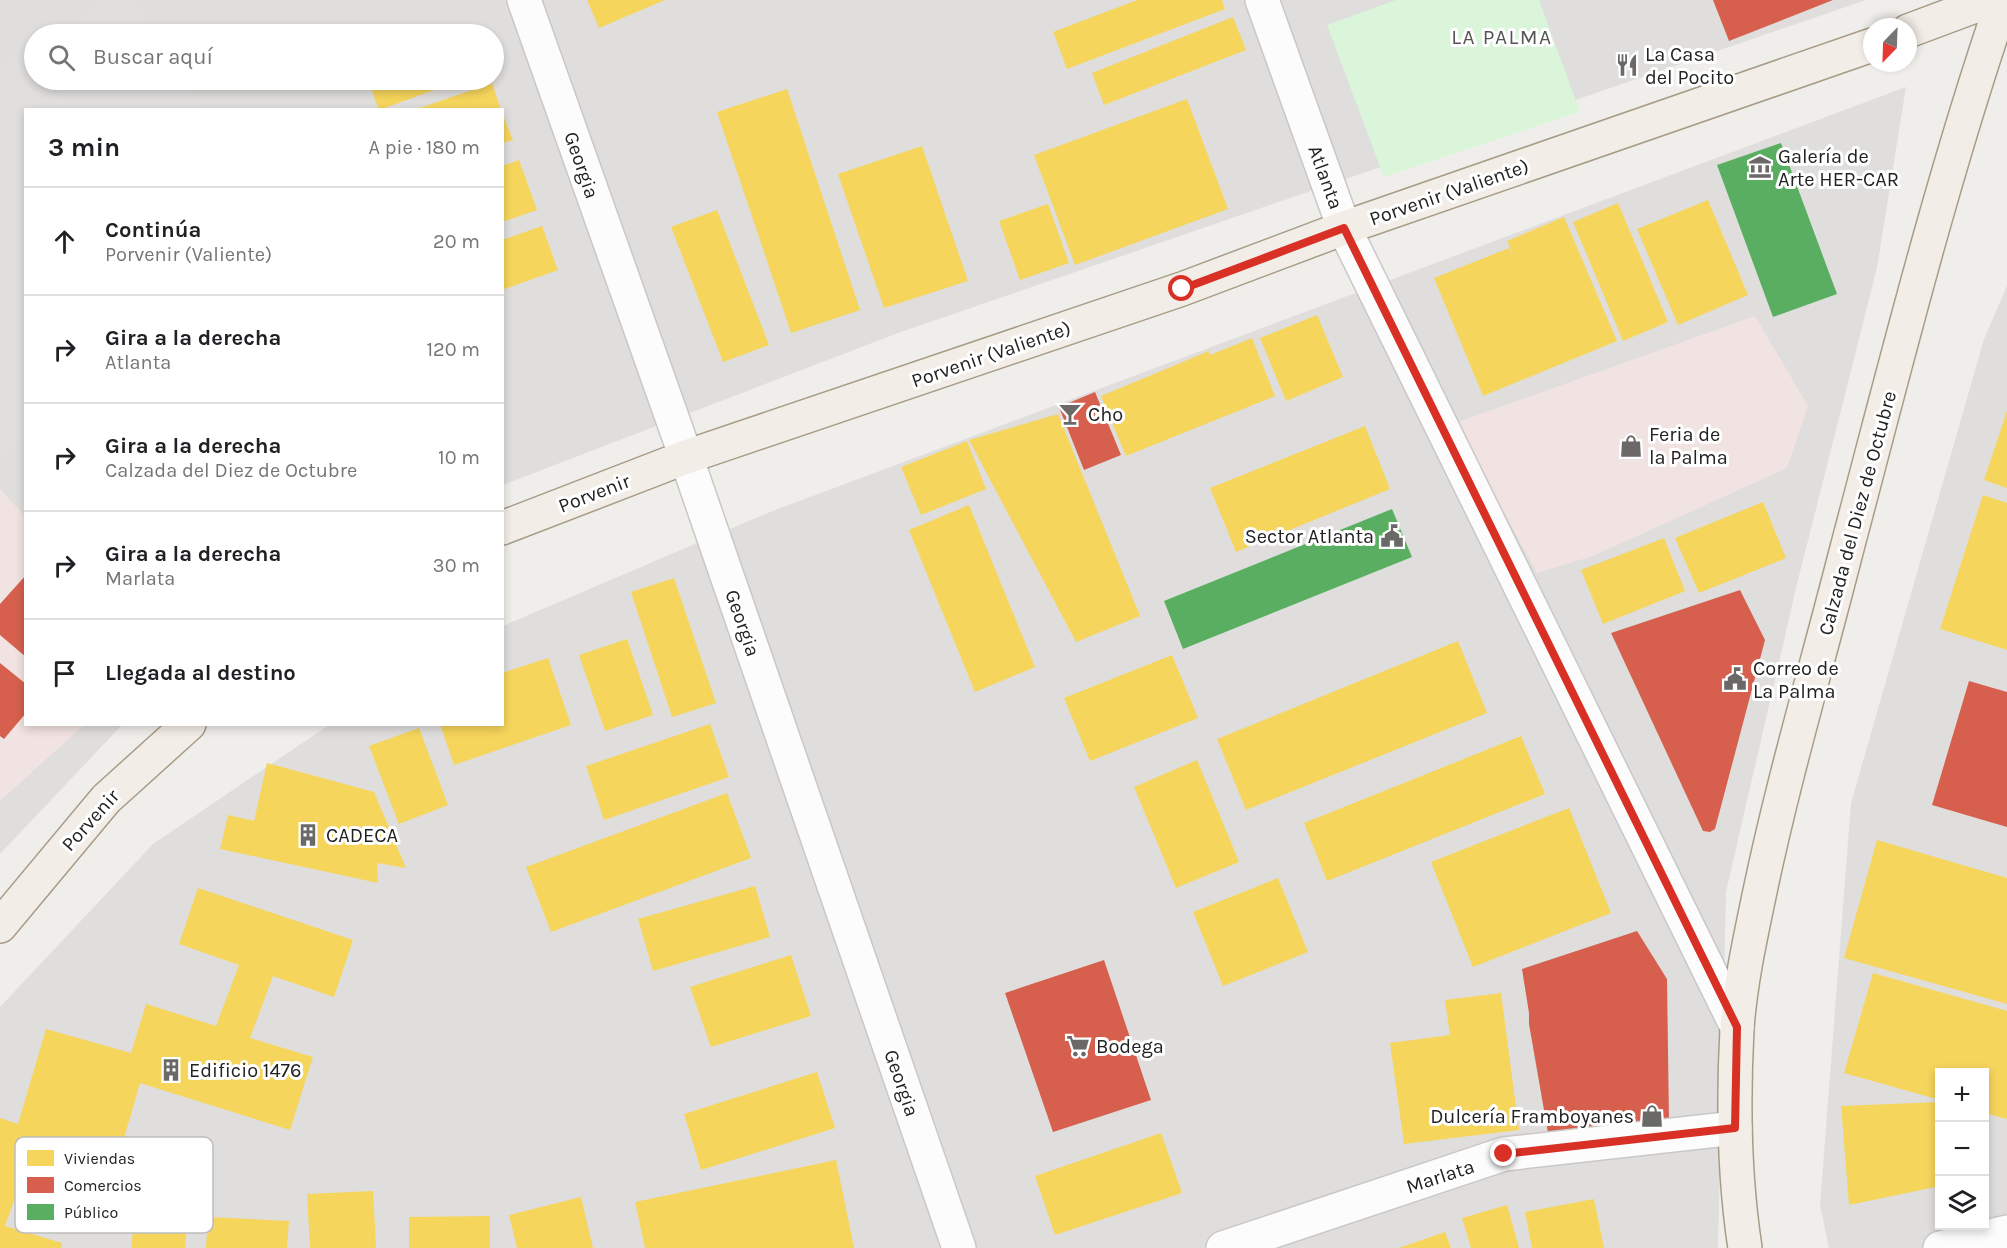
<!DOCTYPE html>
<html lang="es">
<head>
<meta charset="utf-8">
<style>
  :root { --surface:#fff; --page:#f2f2f2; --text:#202124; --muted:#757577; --line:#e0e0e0 }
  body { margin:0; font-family:Karla,sans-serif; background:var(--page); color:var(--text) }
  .controls { position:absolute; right:18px; bottom:18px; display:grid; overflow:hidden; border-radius:0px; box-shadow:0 3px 9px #0003 }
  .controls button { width:54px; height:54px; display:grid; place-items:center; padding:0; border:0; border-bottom:2px solid var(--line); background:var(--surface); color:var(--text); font:30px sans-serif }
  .compass { position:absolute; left:1863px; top:18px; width:54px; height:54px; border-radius:50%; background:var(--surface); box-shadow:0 3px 9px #0003; rotate:203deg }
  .stop { position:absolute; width:18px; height:18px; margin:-14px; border:4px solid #d93025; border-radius:50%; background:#fff }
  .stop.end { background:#d93025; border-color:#fff; box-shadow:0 2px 6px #0008 }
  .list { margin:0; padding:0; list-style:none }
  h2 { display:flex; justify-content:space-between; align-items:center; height:78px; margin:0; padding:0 24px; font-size:26px }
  h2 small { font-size:20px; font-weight:400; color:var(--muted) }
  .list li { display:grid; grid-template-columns:39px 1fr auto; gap:18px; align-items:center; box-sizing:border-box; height:108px; padding:0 24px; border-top:2px solid var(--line) }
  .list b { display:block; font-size:22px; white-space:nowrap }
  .list p { margin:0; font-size:20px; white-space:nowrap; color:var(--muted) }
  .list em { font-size:20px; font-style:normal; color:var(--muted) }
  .icon { flex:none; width:33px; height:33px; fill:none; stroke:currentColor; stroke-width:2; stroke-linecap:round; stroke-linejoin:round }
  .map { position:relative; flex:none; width:2007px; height:1248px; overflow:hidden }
  .search { position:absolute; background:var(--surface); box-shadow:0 3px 9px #0003; left:24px; top:24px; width:480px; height:66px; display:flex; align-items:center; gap:15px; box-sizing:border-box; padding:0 21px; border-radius:33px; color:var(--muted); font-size:22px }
  .panel { position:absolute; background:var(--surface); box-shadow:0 3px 9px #0003; left:24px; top:108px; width:480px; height:618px; border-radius:0px }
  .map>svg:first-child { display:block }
  .residential { fill:#dfdedc; fill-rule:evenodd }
  .commercial { fill:#f1e3e1 }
  .park { fill:#daf5da }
  .parking { fill:#e0dfde }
  .homes { fill:#f6d55c }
  .shops { fill:#d6604d }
  .public { fill:#5aae61 }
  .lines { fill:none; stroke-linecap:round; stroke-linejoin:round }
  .minor-casing { stroke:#c9c8c7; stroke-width:36 }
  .tertiary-casing { stroke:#c9c8c7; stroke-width:36 }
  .primary-casing { stroke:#a79c86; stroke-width:36 }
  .minor { stroke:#fdfcfc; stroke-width:33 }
  .tertiary { stroke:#fdfcfc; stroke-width:33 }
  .primary { stroke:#f3ede7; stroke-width:33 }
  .route { stroke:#d93025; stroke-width:8 }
  .labels { text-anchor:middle; stroke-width:6; stroke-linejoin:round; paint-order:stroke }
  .poi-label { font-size:20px; fill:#222; stroke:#fff; text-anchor:start }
  .street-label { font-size:20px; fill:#222; stroke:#fff }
  .neighbourhood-label { font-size:21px; letter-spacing:1.5px; fill:#555; stroke:#fff }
  .key { fill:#fff; stroke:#bdbdbd; stroke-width:1.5 }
  .key-label { font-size:16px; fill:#222 }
</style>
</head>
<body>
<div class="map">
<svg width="2007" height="1248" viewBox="0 0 2007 1248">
  <rect width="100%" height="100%" fill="#f0eeeb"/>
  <path class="residential" d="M 0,0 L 1866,0 L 898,333 L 503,485 L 502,110 L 26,110 L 26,724 L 122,725 L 0,854 ZM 34,34 L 494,34 L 494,80 L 34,80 Z
    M 1906,87 L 1877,268 L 1797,584 L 1726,892 L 1718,1248 L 0,1248 L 0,1007 L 153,844 L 329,725 L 502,724 L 503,626 L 770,512 Z
    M 2007,286 L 2007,1248 L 1829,1248 L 1820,1205 L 1851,803 L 1984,339 ZM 1940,1072 L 1984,1072 L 1984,1226 L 1940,1226 Z"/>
  <path class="commercial" d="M 1755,316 L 1808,406 L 1787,468 L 1593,556 L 1537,573 L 1455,423 Z
    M 0,489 L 25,516 L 26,724 L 84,725 L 0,801 Z"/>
  <path class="park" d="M 1396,0 L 1539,0 L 1580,112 L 1384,177 L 1327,25 Z"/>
  <path class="parking" d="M 109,0 L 135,0 L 155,34 L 51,34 Z
    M 34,44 L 34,80 L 183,80 L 201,109 L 26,110 L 25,438 L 0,456 L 0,65 Z"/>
  <path class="homes" d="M 587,0 L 665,0 L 599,28 Z
    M 1137,0 L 1222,0 L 1225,9 L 1067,69 L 1053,32 Z
    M 1233,17 L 1246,50 L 1104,105 L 1092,73 Z
    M 368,80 L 462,80 L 379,110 Z
    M 492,83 L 501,110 L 417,110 L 417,109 Z
    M 787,89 L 860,310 L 791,333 L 717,112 Z
    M 1187,99 L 1228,209 L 1075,265 L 1034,155 Z
    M 502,113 L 513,140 L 502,143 Z
    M 922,146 L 968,281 L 884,308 L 838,174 Z
    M 519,160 L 537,210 L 502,222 L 502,166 Z
    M 1708,200 L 1748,295 L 1678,325 L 1637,229 Z
    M 1618,203 L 1668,322 L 1623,341 L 1573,222 Z
    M 1048,204 L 1069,263 L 1020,280 L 999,221 Z
    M 717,210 L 769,345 L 723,362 L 671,227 Z
    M 1564,217 L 1617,341 L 1483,396 L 1434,278 L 1509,248 L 1515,259 L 1507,241 Z
    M 542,226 L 558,270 L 502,290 L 502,240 Z
    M 1317,315 L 1343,377 L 1286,401 L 1260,338 Z
    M 1252,338 L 1275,396 L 1126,456 L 1101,396 L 1209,351 L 1210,355 Z
    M 2007,411 L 2007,488 L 1984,480 Z
    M 1058,414 L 1140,616 L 1076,642 L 969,440 Z
    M 1365,426 L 1390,489 L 1236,552 L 1210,488 Z
    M 967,441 L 986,489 L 921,515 L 901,467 Z
    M 1983,495 L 2007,503 L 2007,650 L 1940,629 Z
    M 1763,502 L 1786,558 L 1699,593 L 1675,538 Z
    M 969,505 L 1035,667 L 975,692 L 909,530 Z
    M 1664,538 L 1685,591 L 1603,624 L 1581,570 Z
    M 674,578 L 716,703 L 672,717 L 631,592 Z
    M 627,639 L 653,715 L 605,731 L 579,655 Z
    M 1458,641 L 1487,713 L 1246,810 L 1217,739 Z
    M 1172,655 L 1198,718 L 1090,761 L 1064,698 Z
    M 548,658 L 571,725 L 454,765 L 440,724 L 502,724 L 502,673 Z
    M 710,724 L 729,777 L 604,820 L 586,766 Z
    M 419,728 L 448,805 L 399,824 L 369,746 Z
    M 1521,736 L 1545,794 L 1327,881 L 1304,823 Z
    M 1197,760 L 1239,862 L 1176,888 L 1134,787 Z
    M 267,763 L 374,792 L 406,868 L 377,863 L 378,883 L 220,849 L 228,815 L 254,821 Z
    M 727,793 L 751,858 L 551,932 L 526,867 Z
    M 1569,808 L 1611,913 L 1473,967 L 1431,862 Z
    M 1877,840 L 2007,878 L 2007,1004 L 1844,958 Z
    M 1278,878 L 1308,952 L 1223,986 L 1193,912 Z
    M 755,886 L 770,937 L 653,971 L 638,919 Z
    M 198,888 L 353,940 L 334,997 L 273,976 L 250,1038 L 313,1057 L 290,1130 L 140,1083 L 113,1176 L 31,1153 L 5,1226 L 62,1243 L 61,1248 L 0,1248 L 0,1118 L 18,1124 L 46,1029 L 131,1053 L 146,1004 L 216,1026 L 239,965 L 179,944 Z
    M 791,955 L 811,1016 L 711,1047 L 690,987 Z
    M 1873,973 L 2007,1011 L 2007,1119 L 1984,1113 L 1984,1072 L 1940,1072 L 1940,1100 L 1844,1073 Z
    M 1501,993 L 1519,1130 L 1404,1144 L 1390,1043 L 1450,1035 L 1445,1000 Z
    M 817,1072 L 835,1128 L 701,1170 L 684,1114 Z
    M 1938,1102 L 1940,1186 L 1849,1205 L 1841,1106 Z
    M 1161,1133 L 1182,1193 L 1055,1235 L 1035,1176 Z
    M 141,1158 L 194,1158 L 185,1248 L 131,1248 Z
    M 836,1160 L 854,1248 L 645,1248 L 635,1202 Z
    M 373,1191 L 376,1248 L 310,1248 L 307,1194 Z
    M 581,1197 L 593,1248 L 517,1248 L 509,1215 Z
    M 1594,1199 L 1604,1248 L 1532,1248 L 1525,1212 Z
    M 1507,1205 L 1519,1248 L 1471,1248 L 1462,1218 Z
    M 490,1216 L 490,1248 L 409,1248 L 409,1217 Z
    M 208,1217 L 289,1221 L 287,1248 L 206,1248 Z
    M 1445,1232 L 1451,1248 L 1399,1248 Z"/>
  <path class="shops" d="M 1713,0 L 1833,0 L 1729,41 Z
    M 1095,392 L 1121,455 L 1084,470 L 1059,407 Z
    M 26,575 L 26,657 L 0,635 L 0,604 Z
    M 1740,590 L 1765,640 L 1715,829 L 1710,832 L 1703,831 L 1611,633 Z
    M 0,663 L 26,684 L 26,713 L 4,739 L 0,736 Z
    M 1969,681 L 2007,692 L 2007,827 L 1932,805 Z
    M 1637,931 L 1667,979 L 1669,1122 L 1548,1133 L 1529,1024 L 1529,1013 L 1522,969 Z
    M 1104,960 L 1151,1100 L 1053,1132 L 1005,993 Z"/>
  <path class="public" d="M 1781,143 L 1837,294 L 1773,317 L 1717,165 Z
    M 1392,509 L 1412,557 L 1183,649 L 1164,601 Z"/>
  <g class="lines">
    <g class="minor-casing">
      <path id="minor" d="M 524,0 L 686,457 L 959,1248
        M 1262,0 L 1344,228 L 1737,1027
        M 1940,1248 L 2007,1232"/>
    </g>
    <g class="tertiary-casing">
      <path id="tertiary" d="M 1223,1248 L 1504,1154 L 1735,1128"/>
    </g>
    <g class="primary-casing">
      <path id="primary" d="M 1908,31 L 1991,0
        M 502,528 L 686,457 L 1182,289 L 1344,228 L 1872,45
        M 0,926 L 106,799 L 189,724
        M 1745,1248 C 1734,1176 1733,1102 1737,1029 C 1740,985 1750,939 1759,896 C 1783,780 1817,666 1846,552 C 1895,367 1941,181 2003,0"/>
    </g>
    <use href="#minor" class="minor"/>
    <use href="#tertiary" class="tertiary"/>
    <use href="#primary" class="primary"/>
  </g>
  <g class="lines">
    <path class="route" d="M 1182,289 L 1344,228 L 1737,1027 L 1735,1128 L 1504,1154"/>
  </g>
  <defs>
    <g id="restaurant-bare" transform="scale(1.8)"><path d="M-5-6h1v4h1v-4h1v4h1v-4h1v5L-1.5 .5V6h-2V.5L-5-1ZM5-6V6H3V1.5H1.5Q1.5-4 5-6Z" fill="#6a6968" stroke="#fff" stroke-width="2.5" paint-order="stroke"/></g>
    <g id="museum-bare" transform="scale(1.8)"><path d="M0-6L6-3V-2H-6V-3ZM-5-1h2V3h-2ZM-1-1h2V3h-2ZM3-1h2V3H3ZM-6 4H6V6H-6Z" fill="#6a6968" stroke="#fff" stroke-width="2.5" paint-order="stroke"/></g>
    <g id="bar-bare" transform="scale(1.8)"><path d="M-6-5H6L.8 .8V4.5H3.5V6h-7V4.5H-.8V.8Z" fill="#6a6968" stroke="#fff" stroke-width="2.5" paint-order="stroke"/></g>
    <g id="shop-bare" transform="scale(1.8)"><path d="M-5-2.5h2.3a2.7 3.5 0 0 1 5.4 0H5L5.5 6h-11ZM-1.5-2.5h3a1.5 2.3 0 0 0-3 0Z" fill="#6a6968" stroke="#fff" stroke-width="2.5" paint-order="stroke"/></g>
    <g id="civic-bare" transform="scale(1.8)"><path d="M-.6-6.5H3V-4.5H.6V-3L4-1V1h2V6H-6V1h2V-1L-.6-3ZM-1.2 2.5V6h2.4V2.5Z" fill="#6a6968" stroke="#fff" stroke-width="2.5" paint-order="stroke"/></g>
    <g id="building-bare" transform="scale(1.8)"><path d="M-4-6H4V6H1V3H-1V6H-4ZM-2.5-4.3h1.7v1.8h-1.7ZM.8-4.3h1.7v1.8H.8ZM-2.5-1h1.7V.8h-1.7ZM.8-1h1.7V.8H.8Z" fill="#6a6968" stroke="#fff" stroke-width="2.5" paint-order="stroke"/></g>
    <g id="supermarket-bare" transform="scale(1.8)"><path d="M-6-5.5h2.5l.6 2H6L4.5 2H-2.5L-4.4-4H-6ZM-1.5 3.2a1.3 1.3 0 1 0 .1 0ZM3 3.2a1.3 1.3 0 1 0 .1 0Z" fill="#6a6968" stroke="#fff" stroke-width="2.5" paint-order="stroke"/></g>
  </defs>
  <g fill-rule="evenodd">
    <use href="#restaurant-bare" x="1627" y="65"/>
    <use href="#museum-bare" x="1760" y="167"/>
    <use href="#bar-bare" x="1070" y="414"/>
    <use href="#shop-bare" x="1631" y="446"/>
    <use href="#civic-bare" x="1392" y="536"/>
    <use href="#civic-bare" x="1735" y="679"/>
    <use href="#building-bare" x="308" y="835"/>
    <use href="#supermarket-bare" x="1078" y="1046"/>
    <use href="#building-bare" x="171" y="1070"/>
    <use href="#shop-bare" x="1652" y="1116"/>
  </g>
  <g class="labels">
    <g class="poi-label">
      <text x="1645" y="61">La Casa<tspan x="1645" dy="23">del Pocito</tspan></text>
      <text x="1778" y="163">Galería de<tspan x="1778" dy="23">Arte HER-CAR</tspan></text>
      <text x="1088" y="421">Cho</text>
      <text x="1649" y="441">Feria de<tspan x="1649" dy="23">la Palma</tspan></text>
      <text x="1374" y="543" text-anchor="end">Sector Atlanta</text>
      <text x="1753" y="675">Correo de<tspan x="1753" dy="23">La Palma</tspan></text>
      <text x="326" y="842">CADECA</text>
      <text x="1096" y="1053">Bodega</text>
      <text x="189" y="1077">Edificio 1476</text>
      <text x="1634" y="1123" text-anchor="end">Dulcería Framboyanes</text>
    </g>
    <g class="street-label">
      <text transform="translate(582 165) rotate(71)" y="7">Georgia</text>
      <text transform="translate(1326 177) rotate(70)" y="7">Atlanta</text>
      <text transform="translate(1449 192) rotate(-19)" y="7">Porvenir (Valiente)</text>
      <text transform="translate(991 354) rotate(-19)" y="7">Porvenir (Valiente)</text>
      <text transform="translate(594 493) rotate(-21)" y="7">Porvenir</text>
      <text transform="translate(1857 513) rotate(-75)" y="7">Calzada del Diez de Octubre</text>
      <text transform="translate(743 623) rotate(71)" y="7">Georgia</text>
      <text transform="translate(90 820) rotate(-48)" y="7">Porvenir</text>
      <text transform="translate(902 1083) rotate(71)" y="7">Georgia</text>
      <text transform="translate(1440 1176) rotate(-18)" y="7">Marlata</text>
    </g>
    <g class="neighbourhood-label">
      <text x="1502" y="44">LA PALMA</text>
    </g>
  </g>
  <rect x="15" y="1137" width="198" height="96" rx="9" class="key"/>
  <rect x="27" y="1150" width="27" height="16" fill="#f6d55c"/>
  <rect x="27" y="1177" width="27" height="16" fill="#d6604d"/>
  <rect x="27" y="1204" width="27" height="16" fill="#5aae61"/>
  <g class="key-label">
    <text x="64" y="1164">Viviendas</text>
    <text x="64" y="1191">Comercios</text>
    <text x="64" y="1218">Público</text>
  </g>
</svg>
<div class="controls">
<button>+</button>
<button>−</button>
<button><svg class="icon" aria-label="layers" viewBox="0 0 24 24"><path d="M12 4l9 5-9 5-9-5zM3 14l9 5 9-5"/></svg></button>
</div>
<svg class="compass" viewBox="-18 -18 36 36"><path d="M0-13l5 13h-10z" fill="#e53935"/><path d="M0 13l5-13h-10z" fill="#757577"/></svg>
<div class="stop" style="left:1182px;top:289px"></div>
<div class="stop end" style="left:1504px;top:1154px"></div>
<div class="search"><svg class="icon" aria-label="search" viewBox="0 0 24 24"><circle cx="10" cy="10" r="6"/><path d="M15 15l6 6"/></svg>Buscar aquí</div>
<section class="panel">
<h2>3 min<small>A pie · 180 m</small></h2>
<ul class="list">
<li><svg class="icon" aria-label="ahead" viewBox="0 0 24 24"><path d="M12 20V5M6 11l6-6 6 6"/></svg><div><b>Continúa</b><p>Porvenir (Valiente)</p></div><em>20 m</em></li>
<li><svg class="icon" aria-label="right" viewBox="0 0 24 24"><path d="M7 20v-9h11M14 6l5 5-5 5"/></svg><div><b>Gira a la derecha</b><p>Atlanta</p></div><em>120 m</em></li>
<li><svg class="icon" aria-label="right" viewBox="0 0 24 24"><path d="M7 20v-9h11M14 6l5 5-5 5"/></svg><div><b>Gira a la derecha</b><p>Calzada del Diez de Octubre</p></div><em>10 m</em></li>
<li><svg class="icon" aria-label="right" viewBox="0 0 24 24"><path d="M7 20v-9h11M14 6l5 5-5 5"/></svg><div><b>Gira a la derecha</b><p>Marlata</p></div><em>30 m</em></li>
<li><svg class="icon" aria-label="arrive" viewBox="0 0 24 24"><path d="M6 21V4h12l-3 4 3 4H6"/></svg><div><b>Llegada al destino</b></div></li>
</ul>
</section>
</div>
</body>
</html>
